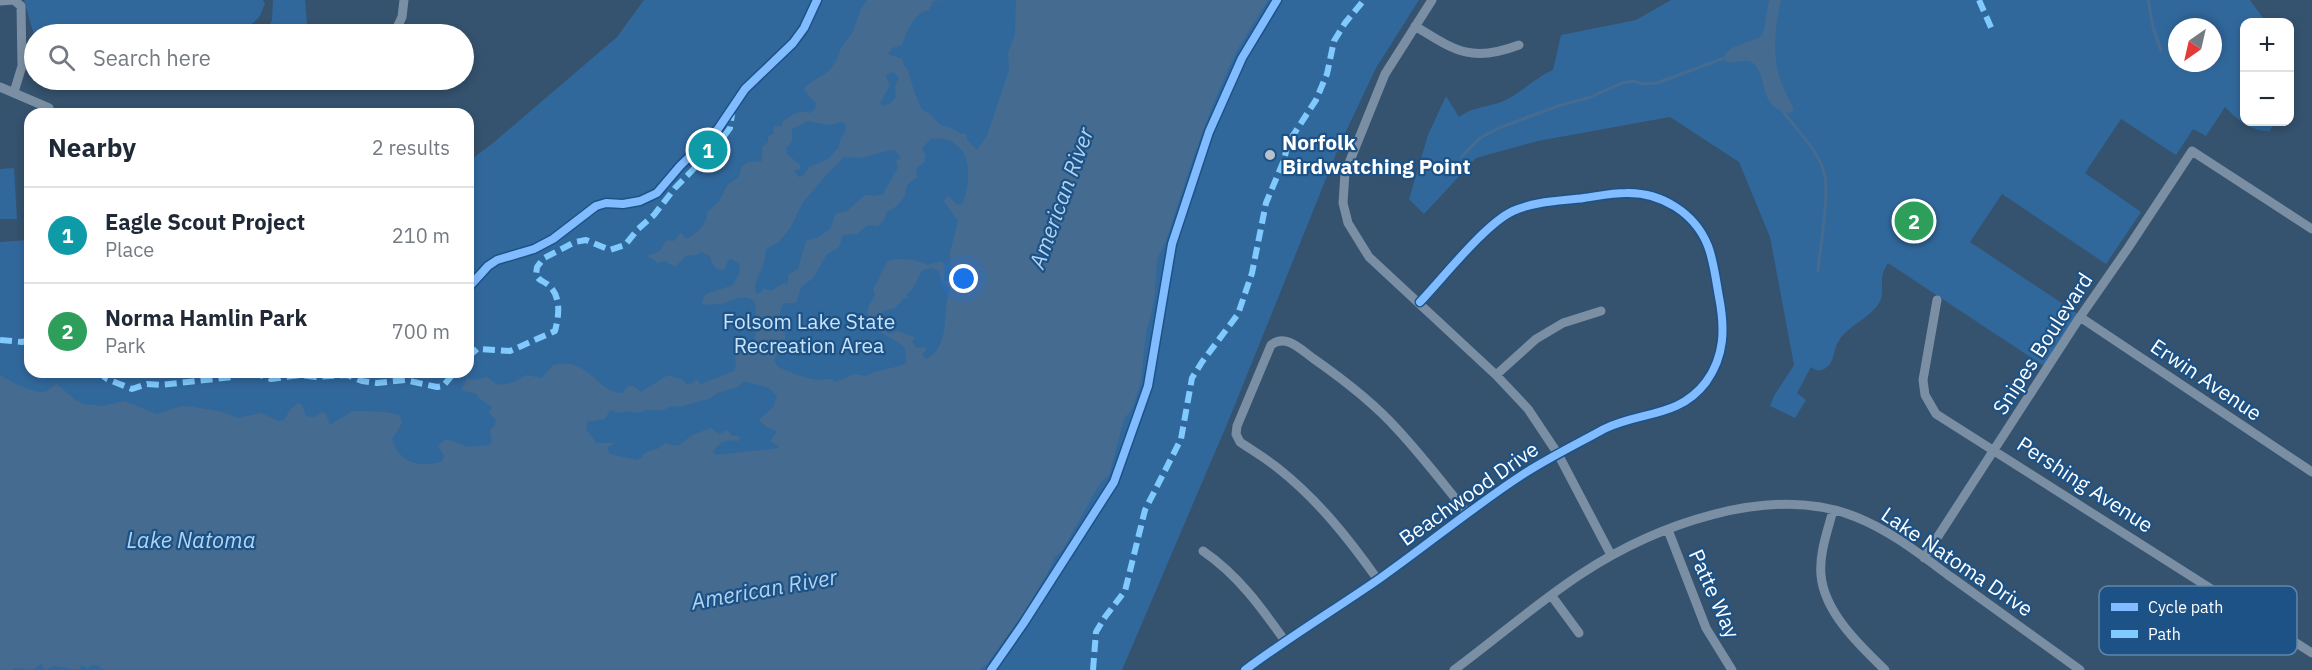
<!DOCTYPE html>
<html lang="en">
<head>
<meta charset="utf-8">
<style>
  :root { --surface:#fff; --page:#f6f6f7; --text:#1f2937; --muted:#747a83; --line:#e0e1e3; --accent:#646e7a }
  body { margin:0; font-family:"IBM Plex Sans",sans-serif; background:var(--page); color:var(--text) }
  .controls { position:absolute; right:18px; top:18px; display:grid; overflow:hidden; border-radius:12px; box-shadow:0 3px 9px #0003 }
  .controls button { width:54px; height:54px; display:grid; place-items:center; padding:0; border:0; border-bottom:2px solid var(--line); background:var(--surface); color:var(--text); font:30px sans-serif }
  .compass { position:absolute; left:2168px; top:18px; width:54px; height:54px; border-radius:50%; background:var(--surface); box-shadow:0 3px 9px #0003; rotate:214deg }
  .you { position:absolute; left:964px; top:279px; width:21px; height:21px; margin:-15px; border:4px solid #fff; border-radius:50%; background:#1a73e8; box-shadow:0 0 0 9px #1a73e833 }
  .badge { display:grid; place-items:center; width:39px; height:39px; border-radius:50%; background:var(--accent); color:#fff; font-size:20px; font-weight:700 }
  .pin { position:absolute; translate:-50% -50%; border:3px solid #fff; box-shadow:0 2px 6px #0006 }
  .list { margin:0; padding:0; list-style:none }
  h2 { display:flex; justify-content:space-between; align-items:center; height:78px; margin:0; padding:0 24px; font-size:26px }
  h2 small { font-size:20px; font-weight:400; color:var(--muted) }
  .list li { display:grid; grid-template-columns:39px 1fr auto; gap:18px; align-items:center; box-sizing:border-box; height:96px; padding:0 24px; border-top:2px solid var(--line) }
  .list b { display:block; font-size:22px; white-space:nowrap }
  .list p { margin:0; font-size:20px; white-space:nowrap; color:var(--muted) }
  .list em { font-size:20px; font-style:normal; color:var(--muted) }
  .icon { flex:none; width:33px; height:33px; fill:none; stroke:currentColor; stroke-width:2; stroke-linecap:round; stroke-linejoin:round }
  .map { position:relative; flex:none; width:2312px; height:670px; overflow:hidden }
  .search { position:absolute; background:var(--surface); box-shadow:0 3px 9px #0003; left:24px; top:24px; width:450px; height:66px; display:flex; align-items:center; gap:15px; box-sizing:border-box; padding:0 21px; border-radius:33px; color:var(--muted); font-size:22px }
  .panel { position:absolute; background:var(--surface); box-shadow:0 3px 9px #0003; left:24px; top:108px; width:450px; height:270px; border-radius:18px }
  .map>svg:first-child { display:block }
  .green { fill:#31689c; fill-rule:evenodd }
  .water { fill:#456b90; fill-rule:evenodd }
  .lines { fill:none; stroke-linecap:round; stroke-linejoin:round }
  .stream { stroke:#456b90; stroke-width:3 }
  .street { stroke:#7b8fa4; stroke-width:9 }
  .quiet { stroke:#80caff; stroke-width:6; stroke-dasharray:12 6; stroke-linecap:butt }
  .cycleway-casing { stroke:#1d5286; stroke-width:11 }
  .cycleway { stroke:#80bcff; stroke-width:8 }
  .poi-dot { fill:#b8c2cc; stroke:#1d5286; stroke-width:2 }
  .labels { text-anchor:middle; stroke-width:4.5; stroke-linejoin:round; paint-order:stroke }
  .poi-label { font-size:21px; font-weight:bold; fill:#fff; stroke:#1d5286; text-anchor:start }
  .park-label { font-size:21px; fill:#c9e2f8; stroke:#1d5286 }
  .street-label { font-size:21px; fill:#fff; stroke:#1d5286 }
  .water-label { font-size:22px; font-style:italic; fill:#b0d3f2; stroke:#1d5286 }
  .key { fill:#1d5286; stroke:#6186aa; stroke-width:1.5 }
  .key-label { font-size:16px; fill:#fff }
</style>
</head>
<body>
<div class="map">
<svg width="2312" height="670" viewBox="0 0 2312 670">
  <rect width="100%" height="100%" fill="#35526e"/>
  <path class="green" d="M 24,0 L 263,0 L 265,4 C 263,8 261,14 259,17 C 237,43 184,34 153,34 L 148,32 L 141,34 L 34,35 Z
    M 273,0 L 305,0 L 308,34 L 265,34 L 272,20 Z
    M 644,0 L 1419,0 L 1376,68 L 1340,144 L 1230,417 L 1122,670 L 0,670 L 0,242 L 30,240 L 30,372 L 468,372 L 468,162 L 493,143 L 617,37 Z
    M 1671,0 L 2250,0 L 2266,22 L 2244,22 L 2244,122 L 2276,122 L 2269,131 C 2250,131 2238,120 2225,107 L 2206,136 L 2193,129 L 2176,155 L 2121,119 L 2085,173 L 2141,212 L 2106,264 L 2002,194 L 1970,242 L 2078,314 L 2044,366 L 1888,263 C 1876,281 1887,290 1879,303 C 1869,319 1848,325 1838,342 C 1833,350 1835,361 1827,367 C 1821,372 1816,371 1811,367 L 1797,393 L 1806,400 L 1795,418 L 1770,406 L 1774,396 L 1794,365 L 1770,237 L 1739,162 L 1670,117 L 1538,141 L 1476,158 L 1424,214 L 1409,199 L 1428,135 L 1446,96 L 1459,117 C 1471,108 1481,108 1495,104 C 1517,98 1532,79 1553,70 L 1561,35 L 1636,20 ZM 2177,27 L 2213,27 L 2213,63 L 2177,63 Z
    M 14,168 L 17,219 L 0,219 L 0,169 Z"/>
  <path class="water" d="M 867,0 L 943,0 L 933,1 L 929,10 C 914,12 906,32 902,45 L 892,48 L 888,54 L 902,59 L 904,66 L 907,68 L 915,94 L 922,110 L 930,114 L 939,124 L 951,128 L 961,134 L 966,134 L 967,140 L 977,150 L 987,136 L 1009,70 L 1008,53 L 1015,34 L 1016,0 L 1268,0 C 1259,16 1248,31 1239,47 C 1208,108 1187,176 1166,241 L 1157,259 L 1155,293 L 1151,315 L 1146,332 L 1141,382 L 1132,409 L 1124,419 L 1109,475 L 1100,483 L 1067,542 L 1060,553 L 1055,556 L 1048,572 L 1023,614 L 987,664 L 979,670 L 104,670 L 98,666 L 92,665 L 87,669 L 82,665 L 79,670 L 55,666 L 45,670 L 41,664 L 32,670 L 15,668 L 12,670 L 0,670 L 0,375 C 8,380 36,395 45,392 C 49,390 52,386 57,384 L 75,400 L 84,404 L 103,406 L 124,401 L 157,414 L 181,406 L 194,407 L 223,412 L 237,418 L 261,413 L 279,421 L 284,420 L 290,410 L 298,403 L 302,405 L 306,416 L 314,417 L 322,412 L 326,414 L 330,425 L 353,411 L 384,412 L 399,415 L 402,423 L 392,439 C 400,464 418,467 442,462 L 444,456 L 438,446 L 446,439 L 468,447 L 488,445 L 492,442 L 490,430 L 494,427 L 496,421 L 489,412 L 492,407 L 479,398 L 476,394 L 461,390 L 467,378 L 477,380 L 486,377 C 489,378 492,381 495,383 C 505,388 518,380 526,375 L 542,378 L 553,365 C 591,357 597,394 622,393 L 626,388 C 634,383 636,389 641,392 L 668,375 L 681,379 L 687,384 L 693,383 L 696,379 L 701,384 L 734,371 L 736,365 L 734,348 L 749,350 L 753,347 C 756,334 758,313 754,301 C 740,292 732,302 720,304 C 715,304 710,304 704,305 L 702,302 L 706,294 L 733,285 L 739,273 L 740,264 L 732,259 L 728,260 L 724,270 C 715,271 712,264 710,256 L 702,252 L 697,255 L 686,256 L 675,267 L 665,261 L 656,263 L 656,261 L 647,256 L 660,251 L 666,240 L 674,241 L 681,233 L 686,239 C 698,233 706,225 708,211 L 719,201 L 728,184 L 739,177 L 742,166 L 748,162 L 762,161 L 762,147 L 768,142 L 768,136 L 773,134 L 774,126 L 781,127 L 783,121 C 792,115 799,109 810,113 L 815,109 L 816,103 L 804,90 L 806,86 L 830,70 L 837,59 L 841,48 L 853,32 L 861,9 ZM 893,72 L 899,78 L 895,87 L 896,97 L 890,104 L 882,106 L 880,103 L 890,85 L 885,75 ZM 809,121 L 829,125 L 841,122 L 846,125 C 847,135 838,138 839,147 L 828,159 L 809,167 L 804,175 L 798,177 L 794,170 L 800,169 L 800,165 L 787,154 L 786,149 L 792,141 L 792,129 ZM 937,138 C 973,141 972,176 963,203 L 958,205 L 948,196 L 944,201 L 958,221 L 950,253 L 951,272 L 947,282 L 944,280 L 945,265 L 941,261 L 928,265 C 916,259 901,258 888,261 C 881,270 880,280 873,289 L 875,295 C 873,300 869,304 868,308 C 862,330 894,336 905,348 L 906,363 C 894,370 878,368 866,376 L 854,374 L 836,382 L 831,379 C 811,382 796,375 778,367 L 774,360 C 782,342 793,340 778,322 L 782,305 L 785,303 L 796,303 L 801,287 L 813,278 L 827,254 L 839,247 L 843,235 L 857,234 L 868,225 L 878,226 L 884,220 L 887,212 L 897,206 L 905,196 L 907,185 L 917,177 L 916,168 L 925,162 L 924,159 L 926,155 L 922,148 L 931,139 ZM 891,150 L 896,151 L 901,158 L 896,161 L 898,167 L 883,194 L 875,196 L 865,195 L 846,212 L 836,213 L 830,229 L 818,237 L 806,241 L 798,269 L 789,274 L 787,284 L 784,283 L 771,291 L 763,288 L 761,293 L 756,293 L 755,284 L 764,263 L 766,249 L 779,242 L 790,228 L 803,202 L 828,173 L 844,157 L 859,158 ZM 933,268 L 939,271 L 940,278 L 950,289 C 941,311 952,347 926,359 L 922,355 L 927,349 L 925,347 L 916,348 L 912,341 L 915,339 L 914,337 L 898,331 L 889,334 L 874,322 L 883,311 L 895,308 L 904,298 L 908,299 L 907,294 L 913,288 L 922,270 ZM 744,381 L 769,388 L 777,396 L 774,406 L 759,420 L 768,428 L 777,431 L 770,441 L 779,446 L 778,448 C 757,451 738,452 716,455 L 713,452 C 720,441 727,439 739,441 L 740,437 L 731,435 L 728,430 L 719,434 L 711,428 L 692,435 L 678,446 L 665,443 L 657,449 L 646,452 L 641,458 L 637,460 L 610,454 L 607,448 L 614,443 L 596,443 L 586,429 L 587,422 L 605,419 L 610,410 L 621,413 L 628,411 L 637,413 L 647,410 L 663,410 L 671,406 L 679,407 L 708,399 L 720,392 L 738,387 Z
    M 1769,0 L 1781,0 C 1775,27 1771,58 1782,84 C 1785,93 1791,101 1794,110 L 1790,113 C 1757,109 1769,75 1753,63 C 1745,57 1734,66 1725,61 L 1725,54 L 1732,48 L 1760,37 L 1764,30 Z"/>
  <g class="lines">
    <path class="stream" d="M 2148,0 L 2153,27 L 2161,51
      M 1782,110 C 1795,128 1818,150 1824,172 C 1830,191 1820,248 1818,271
      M 1461,157 L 1480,138 L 1499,128 L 1558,106 L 1588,98 L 1622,83 L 1634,81 L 1643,84 L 1657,83 L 1727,57"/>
    <path class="street" d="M 14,0 L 21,6 L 22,66 L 14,92
      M 1432,0 L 1385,74 L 1345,173 L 1343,203 L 1348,223 L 1369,257 L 1496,375 L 1528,409 L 1558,454 L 1611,555
      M 0,1 L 13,0
      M 1415,26 C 1456,51 1471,63 1519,45
      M 394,34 L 402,17 L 404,0
      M 0,87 L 49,108
      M 1937,300 L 1923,380 L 1925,395 L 1936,414 L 2312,653
      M 2080,317 L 2312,472
      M 1496,375 L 1536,339 L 1563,323 L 1601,311
      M 1833,510 C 1828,530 1819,553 1821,575 C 1824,612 1860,646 1885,670
      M 1668,530 L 1706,628 L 1732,670
      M 1203,551 C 1238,575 1261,607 1285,641
      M 1924,558 L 2080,317 L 2128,248 L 2192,151 L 2312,229
      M 1378,580 C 1349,539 1318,500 1279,469 C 1267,459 1253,451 1240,442 L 1236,434 L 1237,426 L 1271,345 C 1286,333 1301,350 1314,359 C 1344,380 1374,403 1398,430 C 1423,457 1445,486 1468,514
      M 1551,595 L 1579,633
      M 1245,670 C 1288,638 1334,610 1379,579 C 1427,545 1473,507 1522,475 C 1548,458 1577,444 1604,429 C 1640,411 1679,418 1706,382 C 1725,356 1725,328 1719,297 C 1716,281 1714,262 1708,246 C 1695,213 1661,192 1626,193 C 1612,193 1598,196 1584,198 C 1561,201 1535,201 1513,211 C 1485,224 1443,278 1420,302
      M 1454,670 C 1497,638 1537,603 1581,574 C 1654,526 1770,482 1856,517 C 1891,531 1921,555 1951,577 C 1994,608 2037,639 2080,670"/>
    <path class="quiet" d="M 1979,0 L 1993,32
      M 0,340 L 22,342 L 30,340
      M 468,357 L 477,349 L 510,351 L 555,331 C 559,316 562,295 547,284 C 542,280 539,281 536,275 L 537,267 L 544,258 L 575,242 L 586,240 L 610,250 L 625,245 L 638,229 L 654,215 L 675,188 L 719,143 L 730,128 L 732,114
      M 98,372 L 107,379 L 132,389 L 147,384 L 161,385 L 233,377 L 243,372
      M 252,372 L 271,379 L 300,375 L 316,377 L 347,375 L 362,381 L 377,383 L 405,380 L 437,387 L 443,386 L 455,372
      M 1093,670 L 1096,632 L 1105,617 L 1125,591 L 1145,510 L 1181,439 L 1192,378 L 1202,362 L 1238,314 L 1252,273 L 1266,203 L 1284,160 L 1288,143 L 1316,100 L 1327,74 L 1334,41 L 1345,23 L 1364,0"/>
    <g class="cycleway-casing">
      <path id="cycleway" d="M 468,288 L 488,266 L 497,260 L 534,249 L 553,239 L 596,206 L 606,203 L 623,204 L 640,201 L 657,193 L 680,166 L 718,129 L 745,89 L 793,43 L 804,28 L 817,0
        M 991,670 L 1023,624 L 1114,482 L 1148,386 L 1172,244 L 1209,132 L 1242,58 L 1277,0
        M 1245,670 C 1288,638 1334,610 1379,579 C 1427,545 1473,507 1522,475 C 1548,458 1577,444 1604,429 C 1640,411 1679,418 1706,382 C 1725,356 1725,328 1719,297 C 1716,281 1714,262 1708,246 C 1695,213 1661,192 1626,193 C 1612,193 1598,196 1584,198 C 1561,201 1535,201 1513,211 C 1485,224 1443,278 1420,302"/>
    </g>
    <use href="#cycleway" class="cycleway"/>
  </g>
  <circle class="poi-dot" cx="1270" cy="155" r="6"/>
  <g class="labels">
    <g class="poi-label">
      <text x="1282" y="150">Norfolk<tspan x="1282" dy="24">Birdwatching Point</tspan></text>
    </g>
    <g class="park-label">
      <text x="809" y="329">Folsom Lake State<tspan x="809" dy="24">Recreation Area</tspan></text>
    </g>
    <g class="street-label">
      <text transform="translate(2043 344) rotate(-57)" y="7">Snipes Boulevard</text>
      <text transform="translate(2206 380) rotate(34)" y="7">Erwin Avenue</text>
      <text transform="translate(2085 485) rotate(33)" y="7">Pershing Avenue</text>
      <text transform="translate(1469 494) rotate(-35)" y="7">Beachwood Drive</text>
      <text transform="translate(1957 562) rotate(34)" y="7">Lake Natoma Drive</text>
      <text transform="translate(1714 594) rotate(66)" y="7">Patte Way</text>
    </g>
    <g class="water-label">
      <text transform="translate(1061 198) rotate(-70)" y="8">American River</text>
      <text x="191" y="548">Lake Natoma</text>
      <text transform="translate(764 589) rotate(-10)" y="8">American River</text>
    </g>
  </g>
  <rect x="2099" y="586" width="198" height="69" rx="9" class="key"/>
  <rect x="2111" y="603" width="27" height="8" fill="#80bcff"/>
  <rect x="2111" y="630" width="27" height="8" fill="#80caff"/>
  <g class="key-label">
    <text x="2148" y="613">Cycle path</text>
    <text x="2148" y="640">Path</text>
  </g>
</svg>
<div class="controls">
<button>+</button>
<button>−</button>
</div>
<svg class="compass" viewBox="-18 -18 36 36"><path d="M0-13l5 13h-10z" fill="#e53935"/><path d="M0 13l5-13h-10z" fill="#747a83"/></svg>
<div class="you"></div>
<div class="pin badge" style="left:708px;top:150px;background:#0f9aa8">1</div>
<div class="pin badge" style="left:1914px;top:221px;background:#2e9e5b">2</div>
<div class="search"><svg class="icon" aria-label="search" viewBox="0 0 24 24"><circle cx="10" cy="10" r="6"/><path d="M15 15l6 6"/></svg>Search here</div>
<section class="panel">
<h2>Nearby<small>2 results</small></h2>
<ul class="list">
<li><span class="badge" style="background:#0f9aa8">1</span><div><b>Eagle Scout Project</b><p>Place</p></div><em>210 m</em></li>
<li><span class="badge" style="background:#2e9e5b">2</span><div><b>Norma Hamlin Park</b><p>Park</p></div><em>700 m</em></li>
</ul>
</section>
</div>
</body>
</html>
